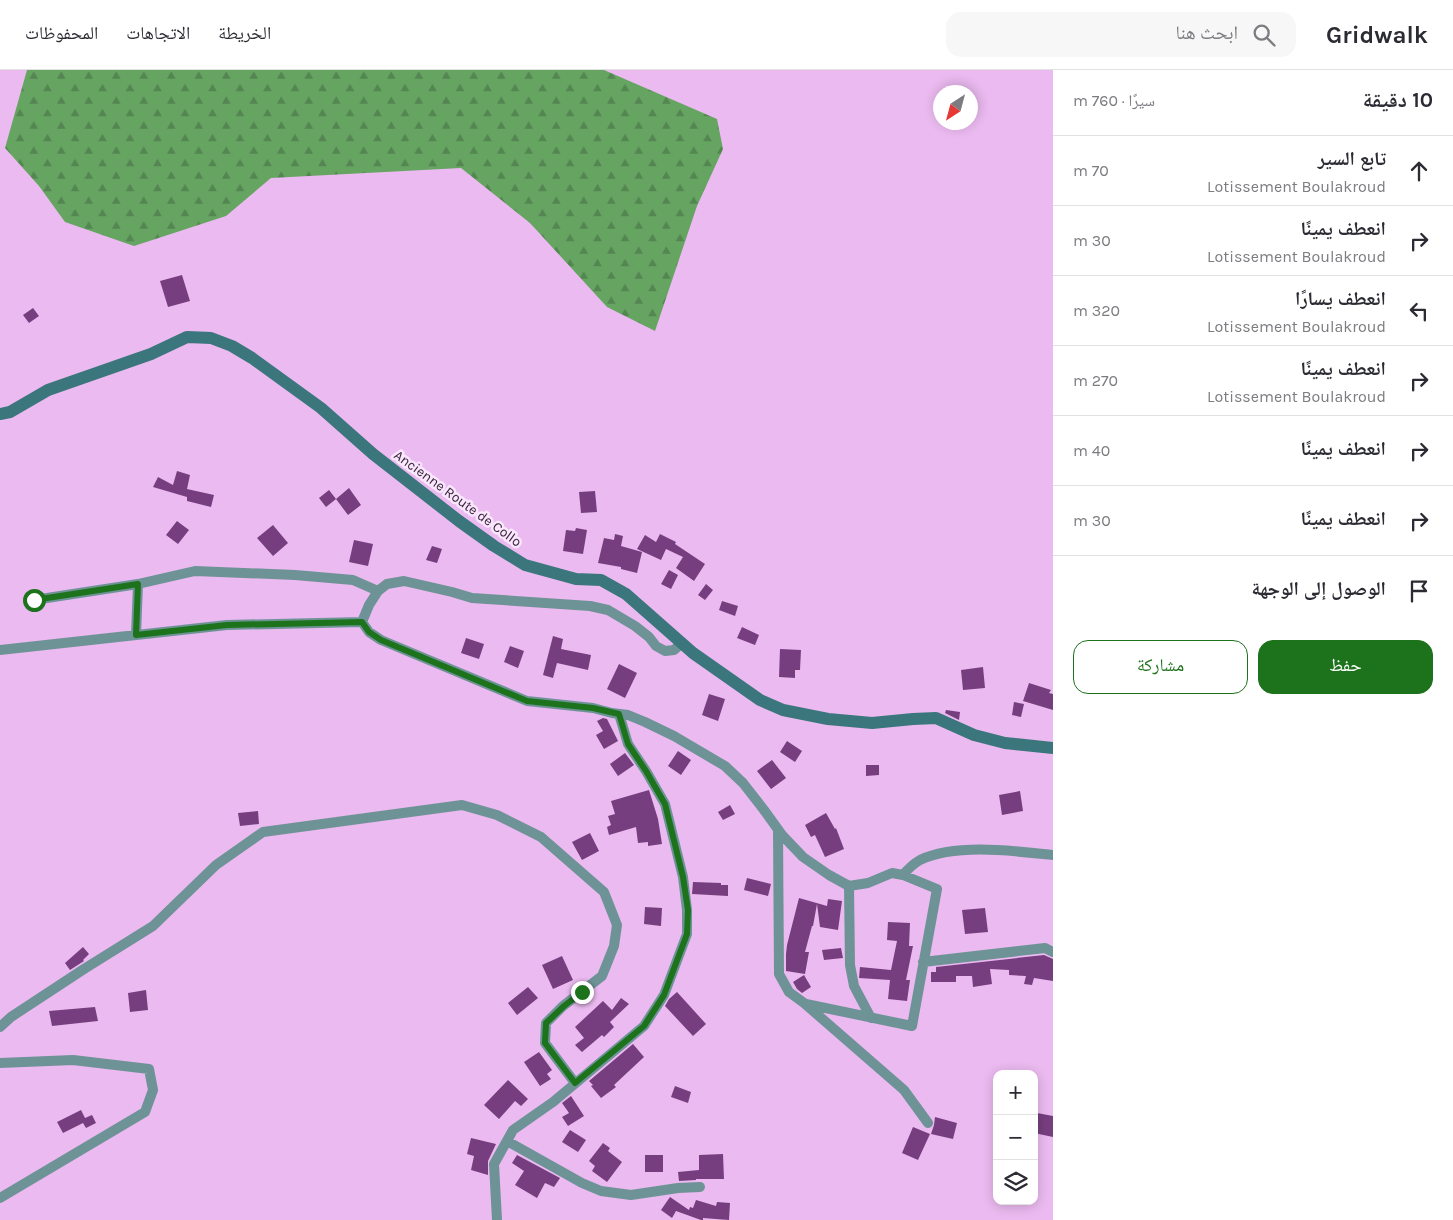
<!DOCTYPE html>
<html lang="ar">
<head>
<meta charset="utf-8">
<style>
  :root { --surface:#fff; --page:#f7f7f7; --text:#2b2b33; --muted:#7c7c81; --line:#e1e1e2; --accent:#1d721c }
  body { margin:0; font-family:Karla,"Noto Naskh Arabic",sans-serif; background:var(--page); color:var(--text); direction:rtl }
  .controls { position:absolute; right:15px; bottom:15px; display:grid; overflow:hidden; border-radius:10px; box-shadow:0 2px 12px #0003 }
  .controls button { width:45px; height:45px; display:grid; place-items:center; padding:0; border:0; border-bottom:1px solid var(--line); background:var(--surface); color:var(--text); font:25px sans-serif }
  .compass { position:absolute; left:933px; top:15px; width:45px; height:45px; border-radius:50%; background:var(--surface); box-shadow:0 2px 12px #0003; rotate:216deg }
  .stop { position:absolute; width:15px; height:15px; margin:-11px; border:4px solid #1d721c; border-radius:50%; background:#fff }
  .stop.end { background:#1d721c; border-color:#fff; box-shadow:0 1px 5px #0008 }
  .list { margin:0; padding:0; list-style:none }
  h2 { display:flex; justify-content:space-between; align-items:center; height:65px; margin:0; padding:0 20px; font-size:21px }
  h2 small { font-size:16px; font-weight:400; color:var(--muted) }
  .list li { display:grid; grid-template-columns:32px 1fr auto; gap:15px; align-items:center; box-sizing:border-box; height:70px; padding:0 20px; border-top:1px solid var(--line) }
  .list b { display:block; font-size:19px; white-space:nowrap }
  .list p { margin:0; font-size:16px; white-space:nowrap; color:var(--muted) }
  .list em { font-size:16px; font-style:normal; color:var(--muted) }
  .actions { display:flex; gap:10px; padding:15px 20px }
  .actions a { flex:1; padding:11px 0; border:1px solid var(--accent); border-radius:15px; text-align:center; font-size:18px; color:var(--accent) }
  .actions .main { background:var(--accent); color:#fff }
  .icon { flex:none; width:28px; height:28px; fill:none; stroke:currentColor; stroke-width:2; stroke-linecap:round; stroke-linejoin:round }
  .map { position:relative; flex:none; width:1053px; height:1150px; overflow:hidden; direction:ltr }
  header { display:flex; align-items:center; gap:30px; box-sizing:border-box; height:70px; padding:0 25px; background:var(--surface); border-bottom:1px solid var(--line) }
  header strong { font-size:24px }
  nav { display:flex; gap:28px; margin-inline-start:auto; font-size:18px }
  .search { width:350px; height:45px; background:var(--page); display:flex; align-items:center; gap:12px; box-sizing:border-box; padding:0 18px; border-radius:15px; color:var(--muted); font-size:19px }
  main { display:flex }
  aside { flex:1; background:var(--surface) }
  .map>svg:first-child { display:block }
  .forest { fill:url(#forest-firs) }
  .building { fill:#773e7f }
  .lines { fill:none; stroke-linecap:round; stroke-linejoin:round }
  .minor { stroke:#6e9396; stroke-width:10 }
  .secondary { stroke:#3b767c; stroke-width:12 }
  .route { stroke:#1d721c; stroke-width:6 }
  .labels { text-anchor:middle; stroke-width:5; stroke-linejoin:round; paint-order:stroke }
  .street-label { font-size:14px; fill:#311f34; stroke:#fae6fd }
</style>
</head>
<body>
<header>
<strong>Gridwalk</strong>
<div class="search"><svg class="icon" aria-label="search" viewBox="0 0 24 24"><circle cx="10" cy="10" r="6"/><path d="M15 15l6 6"/></svg>ابحث هنا</div>
<nav><a>الخريطة</a><a>الاتجاهات</a><a>المحفوظات</a></nav>
</header>
<main>
<aside>
<h2>10 دقيقة<small>سيرًا · 760 m</small></h2>
<ul class="list">
<li><svg class="icon" aria-label="ahead" viewBox="0 0 24 24"><path d="M12 20V5M6 11l6-6 6 6"/></svg><div><b>تابع السير</b><p>Lotissement Boulakroud</p></div><em>70 m</em></li>
<li><svg class="icon" aria-label="right" viewBox="0 0 24 24"><path d="M7 20v-9h11M14 6l5 5-5 5"/></svg><div><b>انعطف يمينًا</b><p>Lotissement Boulakroud</p></div><em>30 m</em></li>
<li><svg class="icon" aria-label="left" viewBox="0 0 24 24"><path d="M17 20v-9H6M10 6l-5 5 5 5"/></svg><div><b>انعطف يسارًا</b><p>Lotissement Boulakroud</p></div><em>320 m</em></li>
<li><svg class="icon" aria-label="right" viewBox="0 0 24 24"><path d="M7 20v-9h11M14 6l5 5-5 5"/></svg><div><b>انعطف يمينًا</b><p>Lotissement Boulakroud</p></div><em>270 m</em></li>
<li><svg class="icon" aria-label="right" viewBox="0 0 24 24"><path d="M7 20v-9h11M14 6l5 5-5 5"/></svg><div><b>انعطف يمينًا</b></div><em>40 m</em></li>
<li><svg class="icon" aria-label="right" viewBox="0 0 24 24"><path d="M7 20v-9h11M14 6l5 5-5 5"/></svg><div><b>انعطف يمينًا</b></div><em>30 m</em></li>
<li><svg class="icon" aria-label="arrive" viewBox="0 0 24 24"><path d="M6 21V4h12l-3 4 3 4H6"/></svg><div><b>الوصول إلى الوجهة</b></div></li>
</ul>
<div class="actions"><a class="main">حفظ</a><a>مشاركة</a></div>
</aside>
<div class="map">
<svg width="1053" height="1150" viewBox="0 0 1053 1150">
  <defs>
    <pattern id="forest-firs" width="22" height="20" patternUnits="userSpaceOnUse" patternTransform="scale(1.25)"><rect width="22" height="20" fill="#65a561"/><path d="M5 1l3.5 6h-7zM16 11l3.5 6h-7z" fill="#548651"/></pattern>
  </defs>
  <rect width="100%" height="100%" fill="#ebbaf0"/>
  <path class="forest" d="M 27,0 L 604,0 L 717,49 L 723,79 L 697,136 L 655,261 L 607,237 L 530,153 L 461,98 L 271,108 L 226,146 L 134,176 L 65,152 L 39,116 L 5,78 Z"/>
  <path class="building" d="M 182,205 L 190,231 L 168,237 L 160,211 Z
    M 33,238 L 39,246 L 29,253 L 23,245 Z
    M 177,401 L 190,405 L 187,419 L 214,425 L 211,437 L 187,431 L 187,427 L 153,417 L 158,407 L 173,415 Z
    M 349,418 L 361,435 L 348,445 L 336,429 L 326,437 L 319,428 L 329,420 L 336,429 Z
    M 595,421 L 597,442 L 581,443 L 579,422 Z
    M 177,451 L 189,460 L 178,474 L 166,465 Z
    M 273,455 L 288,473 L 273,486 L 257,468 Z
    M 576,458 L 587,460 L 583,484 L 563,481 L 566,460 L 575,461 Z
    M 615,464 L 623,466 L 621,476 L 642,482 L 637,503 L 621,499 L 621,497 L 598,493 L 604,468 L 614,470 Z
    M 660,464 L 676,472 L 675,474 L 705,494 L 694,511 L 676,498 L 683,487 L 666,479 L 661,490 L 637,479 L 645,465 L 656,472 Z
    M 354,470 L 373,474 L 368,496 L 349,492 Z
    M 432,476 L 442,479 L 437,493 L 426,490 Z
    M 669,500 L 678,505 L 671,519 L 661,514 Z
    M 706,514 L 713,520 L 705,530 L 698,525 Z
    M 722,531 L 738,536 L 735,546 L 719,540 Z
    M 742,557 L 759,565 L 755,575 L 737,568 Z
    M 553,566 L 563,569 L 561,579 L 591,585 L 588,600 L 557,593 L 553,608 L 543,605 Z
    M 466,568 L 484,574 L 479,589 L 461,583 Z
    M 510,576 L 524,581 L 518,598 L 504,592 Z
    M 780,579 L 801,580 L 800,600 L 795,600 L 795,608 L 779,607 Z
    M 619,594 L 637,603 L 625,628 L 607,619 Z
    M 983,597 L 985,618 L 963,620 L 961,600 Z
    M 1029,613 L 1051,620 L 1049,623 L 1053,624 L 1053,640 L 1023,631 Z
    M 709,624 L 725,629 L 718,651 L 702,645 Z
    M 1014,632 L 1024,634 L 1021,647 L 1012,645 Z
    M 946,640 L 960,642 L 959,650 L 945,643 Z
    M 603,648 L 607,649 L 618,671 L 604,679 L 596,665 L 603,661 L 597,651 Z
    M 787,671 L 802,681 L 795,692 L 780,682 Z
    M 678,681 L 691,690 L 681,705 L 668,696 Z
    M 625,683 L 634,695 L 618,706 L 610,694 Z
    M 772,690 L 786,708 L 771,719 L 757,701 Z
    M 866,695 L 879,695 L 879,705 L 866,706 Z
    M 649,720 L 658,749 L 662,774 L 648,776 L 648,772 L 638,773 L 636,757 L 609,765 L 607,757 L 611,755 L 608,746 L 615,744 L 611,731 Z
    M 1020,721 L 1023,741 L 1002,745 L 999,725 Z
    M 730,735 L 735,744 L 723,750 L 718,742 Z
    M 258,741 L 259,754 L 240,756 L 238,743 Z
    M 826,743 L 835,759 L 836,758 L 844,779 L 825,787 L 815,765 L 811,767 L 805,755 Z
    M 590,763 L 599,781 L 582,790 L 572,772 Z
    M 747,808 L 771,814 L 768,826 L 744,820 Z
    M 693,812 L 721,813 L 721,815 L 728,815 L 728,826 L 692,824 Z
    M 799,828 L 827,836 L 828,829 L 842,831 L 838,860 L 820,857 L 817,834 L 813,856 L 812,856 L 805,882 L 809,882 L 805,904 L 786,901 L 786,884 L 787,875 Z
    M 645,837 L 662,838 L 661,856 L 644,854 Z
    M 985,838 L 988,862 L 965,864 L 962,840 Z
    M 888,852 L 910,853 L 909,876 L 913,876 L 906,910 L 910,910 L 907,931 L 888,929 L 890,910 L 859,908 L 860,897 L 891,900 L 897,871 L 887,870 Z
    M 83,877 L 89,884 L 83,890 L 84,891 L 70,900 L 65,893 Z
    M 841,878 L 843,888 L 824,890 L 822,880 Z
    M 1044,885 L 1053,889 L 1053,911 L 1034,908 L 1032,915 L 1024,914 L 1026,906 L 1009,905 L 1009,900 L 990,899 L 992,914 L 973,917 L 972,906 L 956,906 L 956,912 L 931,912 L 931,902 L 936,902 L 936,897 Z
    M 562,886 L 573,910 L 553,919 L 542,895 Z
    M 804,905 L 811,917 L 802,923 L 797,919 L 793,912 Z
    M 528,917 L 538,928 L 517,945 L 508,933 Z
    M 146,920 L 148,940 L 130,942 L 128,923 Z
    M 677,922 L 706,954 L 693,966 L 665,936 L 669,929 Z
    M 621,928 L 629,934 L 610,952 L 614,957 L 604,967 L 602,965 L 582,982 L 575,975 L 584,968 L 575,957 L 603,931 L 612,940 Z
    M 95,937 L 98,951 L 52,956 L 49,941 Z
    M 633,974 L 644,987 L 614,1015 L 616,1017 L 601,1028 L 591,1016 L 593,1015 L 589,1011 Z
    M 539,982 L 552,1000 L 547,1004 L 551,1009 L 540,1016 L 524,992 Z
    M 508,1010 L 528,1029 L 521,1036 L 515,1031 L 499,1049 L 484,1035 Z
    M 675,1016 L 691,1022 L 688,1033 L 671,1027 Z
    M 571,1026 L 584,1046 L 568,1056 L 562,1047 L 569,1043 L 562,1033 Z
    M 81,1040 L 85,1048 L 92,1045 L 96,1053 L 86,1058 L 83,1053 L 63,1063 L 57,1052 Z
    M 1037,1043 L 1053,1046 L 1053,1067 L 1034,1063 Z
    M 935,1047 L 957,1053 L 953,1069 L 931,1064 L 934,1055 Z
    M 913,1057 L 930,1064 L 918,1090 L 902,1083 Z
    M 570,1060 L 586,1070 L 578,1082 L 562,1072 Z
    M 471,1068 L 496,1074 L 488,1091 L 488,1105 L 471,1100 L 474,1086 L 467,1084 Z
    M 603,1073 L 610,1078 L 608,1081 L 622,1092 L 607,1112 L 592,1101 L 595,1096 L 589,1091 Z
    M 723,1084 L 724,1109 L 696,1109 L 696,1110 L 679,1111 L 678,1102 L 699,1100 L 699,1085 Z
    M 517,1085 L 560,1108 L 554,1117 L 545,1113 L 537,1128 L 515,1115 L 524,1101 L 512,1093 Z
    M 645,1085 L 663,1085 L 663,1102 L 645,1102 Z
    M 670,1127 L 689,1140 L 690,1137 L 693,1138 L 696,1130 L 716,1136 L 717,1132 L 730,1133 L 729,1150 L 703,1148 L 703,1150 L 701,1150 L 676,1141 L 672,1148 L 661,1140 Z"/>
  <g class="lines">
    <path class="minor" d="M 34,530 L 138,514 L 195,501 L 295,505 L 353,510 L 378,521
      M 362,552 L 369,562 L 381,570 L 527,631 L 593,638 L 612,643 L 628,645 L 645,652 L 674,666 L 725,696 L 743,713 L 764,740 L 782,765 L 803,787 L 829,805 L 849,816 L 868,813 L 892,803 L 903,805 C 908,799 913,794 920,790 C 956,773 1014,781 1053,785
      M 362,552 L 369,535 L 378,521 L 387,514 L 404,511 L 452,522 L 472,528 L 590,536 L 608,540 L 635,556 L 649,567 L 656,576 L 665,581 L 674,580 L 682,573
      M 136,565 L 138,514
      M 0,580 L 227,555 L 362,552
      M 778,760 L 779,904 L 789,922 L 804,933 L 904,1020 L 928,1053
      M 849,816 L 850,895 L 854,916 L 871,948
      M 923,892 L 1045,878 L 1053,882
      M 806,934 L 912,956 L 937,819 L 903,805
      M 0,957 L 11,947 L 84,899 L 153,856 L 216,795 L 263,762 L 462,735 L 497,745 L 541,767 L 604,822 L 617,855 L 614,876 L 602,906 L 563,936 L 546,953 L 545,973 L 575,1013
      M 0,993 L 73,990 L 149,999 L 153,1020 L 145,1042 L 0,1128
      M 507,1071 L 582,1113 L 601,1121 L 631,1125 L 678,1118 L 700,1117
      M 497,1150 L 494,1094 L 513,1060 L 553,1032 L 644,956 L 664,925 L 687,864 L 687,840 L 683,807 L 665,734 L 646,701 L 628,674 L 619,644"/>
    <path class="secondary" d="M 0,344 L 10,342 L 48,320 L 151,284 L 187,267 L 211,268 L 232,276 L 252,288 L 321,338 L 373,384 L 459,451 L 494,476 L 525,495 L 576,509 L 601,510 L 626,524 L 693,583 L 760,630 L 783,640 L 828,649 L 872,653 L 913,649 L 936,648 L 974,665 L 1005,673 L 1053,678"/>
  </g>
  <g class="lines">
    <path class="route" d="M 34,530 L 138,514 L 136,565 L 227,555 L 362,552 L 369,562 L 381,570 L 527,631 L 593,638 L 619,644 L 628,674 L 646,701 L 665,734 L 683,807 L 688,840 L 687,864 L 664,925 L 644,956 L 575,1013 L 545,973 L 546,953 L 564,936 L 582,922"/>
  </g>
  <g class="labels">
    <g class="street-label">
      <text transform="translate(458 428) rotate(36)" y="5">Ancienne Route de Collo</text>
    </g>
  </g>
</svg>
<div class="controls">
<button>+</button>
<button>−</button>
<button><svg class="icon" aria-label="layers" viewBox="0 0 24 24"><path d="M12 4l9 5-9 5-9-5zM3 14l9 5 9-5"/></svg></button>
</div>
<svg class="compass" viewBox="-18 -18 36 36"><path d="M0-13l5 13h-10z" fill="#e53935"/><path d="M0 13l5-13h-10z" fill="#7c7c81"/></svg>
<div class="stop" style="left:34px;top:530px"></div>
<div class="stop end" style="left:582px;top:922px"></div>
</div>
</main>
</body>
</html>
